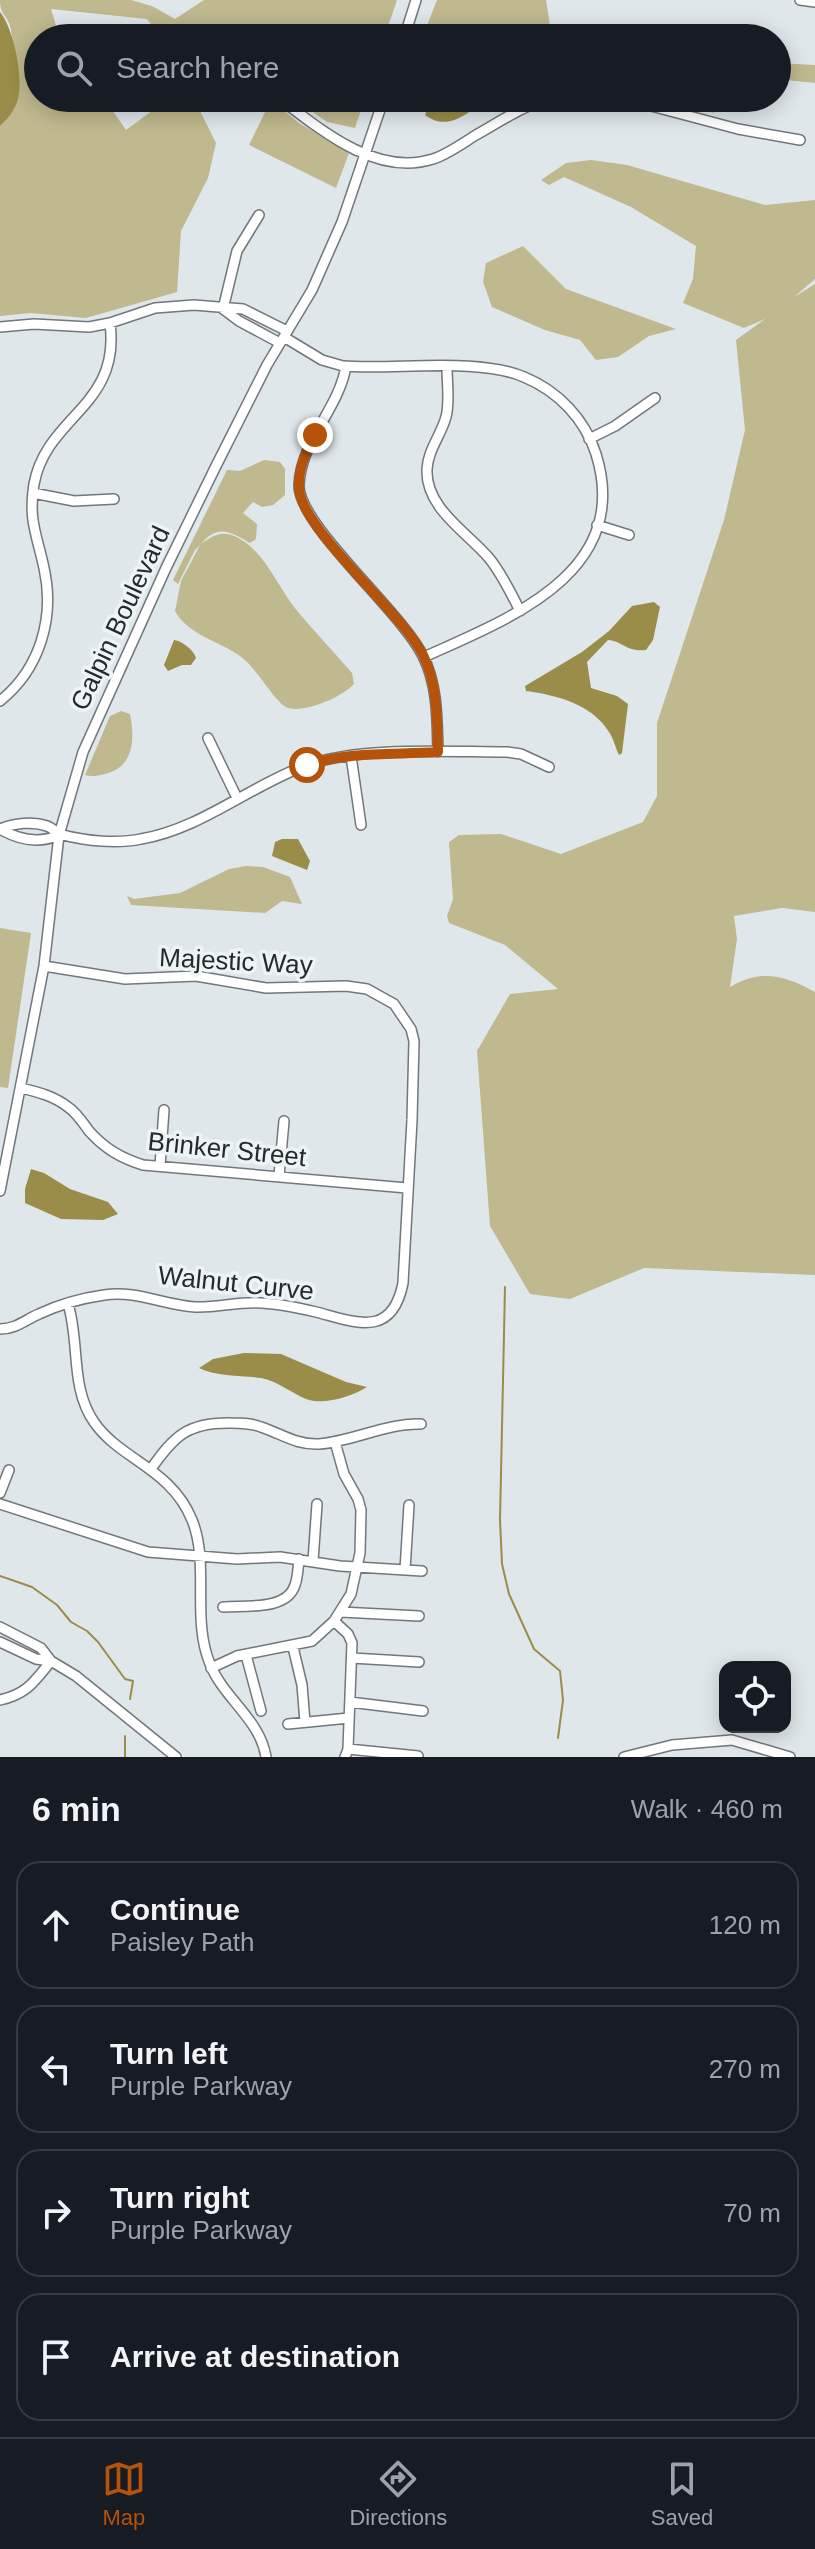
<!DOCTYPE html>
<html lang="en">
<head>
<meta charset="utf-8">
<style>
  :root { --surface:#171b24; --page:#242831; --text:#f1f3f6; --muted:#9ea1a6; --line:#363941; --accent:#b45309 }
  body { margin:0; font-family:Arial,sans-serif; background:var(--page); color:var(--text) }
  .controls { position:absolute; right:24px; bottom:24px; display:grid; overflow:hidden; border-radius:16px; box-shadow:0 4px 20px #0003 }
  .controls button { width:72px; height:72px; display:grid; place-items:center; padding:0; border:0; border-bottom:2px solid var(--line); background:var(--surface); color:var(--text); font:40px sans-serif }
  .stop { position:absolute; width:24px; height:24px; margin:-18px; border:6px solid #b45309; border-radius:50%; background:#fff }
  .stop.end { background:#b45309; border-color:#fff; box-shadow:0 2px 8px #0008 }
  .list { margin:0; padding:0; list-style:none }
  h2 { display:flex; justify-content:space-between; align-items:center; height:104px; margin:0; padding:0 32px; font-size:34px }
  h2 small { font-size:26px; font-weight:400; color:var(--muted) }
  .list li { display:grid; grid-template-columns:52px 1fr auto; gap:24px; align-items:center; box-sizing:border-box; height:128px; margin:0 16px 16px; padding:0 16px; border:2px solid var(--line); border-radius:24px }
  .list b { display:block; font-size:30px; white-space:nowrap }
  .list p { margin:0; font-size:26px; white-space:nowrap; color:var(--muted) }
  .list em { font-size:26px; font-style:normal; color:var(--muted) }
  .icon { flex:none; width:44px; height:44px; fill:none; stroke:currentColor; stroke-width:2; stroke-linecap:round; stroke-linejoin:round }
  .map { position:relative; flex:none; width:815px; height:1757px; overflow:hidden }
  .search { position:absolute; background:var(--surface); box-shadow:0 4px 20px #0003; left:24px; right:24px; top:24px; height:88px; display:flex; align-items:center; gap:20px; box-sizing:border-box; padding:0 28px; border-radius:44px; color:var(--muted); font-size:30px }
  .sheet { height:680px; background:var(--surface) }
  nav { display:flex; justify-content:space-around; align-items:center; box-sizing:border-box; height:112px; border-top:2px solid var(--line); background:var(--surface); font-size:22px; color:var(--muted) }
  nav a { display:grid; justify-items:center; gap:4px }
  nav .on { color:var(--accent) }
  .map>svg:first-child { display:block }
  .green { fill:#c0b88e }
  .water { fill:#9a8d49 }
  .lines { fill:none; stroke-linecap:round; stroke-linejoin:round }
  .stream { stroke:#9a8d49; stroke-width:2 }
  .minor-casing { stroke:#71777a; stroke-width:12 }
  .minor { stroke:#fff; stroke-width:9 }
  .route { stroke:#b45309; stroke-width:10 }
  .labels { text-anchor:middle; stroke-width:7; stroke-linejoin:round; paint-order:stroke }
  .street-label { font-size:26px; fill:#272a2b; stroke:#edf4f7 }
</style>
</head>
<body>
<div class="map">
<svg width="815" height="1757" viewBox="0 0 815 1757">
  <rect width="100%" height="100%" fill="#dfe7ea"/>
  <path class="green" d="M 0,0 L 131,0 L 152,6 L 175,19 L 204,0 L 397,0 L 384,38 L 280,38 L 277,29 L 250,38 L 161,38 L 147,19 L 51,9 L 60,38 L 38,38 L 38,98 L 104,98 L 126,130 L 160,105 L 199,109 L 216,143 L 208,178 L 181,231 L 177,292 L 86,318 L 30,313 L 0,316 L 0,126 C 24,104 20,79 14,49 C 12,41 12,30 9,23 C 4,13 0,12 0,0 Z
    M 437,0 L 546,0 L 551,32 L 568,38 L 422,38 Z
    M 777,63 L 815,65 L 815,83 L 777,79 Z
    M 293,98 L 365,98 L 355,128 L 327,122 Z
    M 663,98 L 717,98 L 714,113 Z
    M 271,100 L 299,123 L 349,153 L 336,188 L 249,145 Z
    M 591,160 L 627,165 L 765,205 L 815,200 L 815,279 L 794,297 L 815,284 L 815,912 L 782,908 L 734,916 L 737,939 L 730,987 C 760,969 784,975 815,992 L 815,1275 L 644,1268 L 570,1299 L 530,1294 L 490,1226 L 477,1051 L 510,994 L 558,989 L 505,945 L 449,923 L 447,916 L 453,899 L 449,842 L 459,835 L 501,834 L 561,854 L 643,822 L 657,796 L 657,723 L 724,520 L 745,430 L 736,340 L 765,319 L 744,328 L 683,303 L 693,279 L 696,246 L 631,207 L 564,177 L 549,185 L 541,180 L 566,163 Z
    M 523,246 L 566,289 L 676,329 L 649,336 L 618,357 L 596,360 L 580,340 L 545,330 L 492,307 L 483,282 L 486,263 Z
    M 264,460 L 280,462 L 285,469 L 285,495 L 273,505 L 262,507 L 253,502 L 243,513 L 257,524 L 256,539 L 250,543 C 230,531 217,524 201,544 C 211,537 220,530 234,536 C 262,547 277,585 294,607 C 313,630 333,651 352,673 L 354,684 C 342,697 302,715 286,707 C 274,701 257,668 240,656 C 219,641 188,635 175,611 L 181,581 L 200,545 L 195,550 L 178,584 L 173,580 L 227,470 L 240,471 Z
    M 121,711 L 130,714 C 135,739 134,767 105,774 C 97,776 93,777 85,775 L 110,716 Z
    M 246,866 L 263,867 L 290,877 L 302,904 L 282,901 L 265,913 L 131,905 L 127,896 L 134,899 L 180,893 L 229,869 Z
    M 0,928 L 31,933 L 8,1088 L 0,1087 Z"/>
  <path class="water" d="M 0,12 C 13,28 22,71 19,93 C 18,106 9,118 0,126 Z
    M 438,98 L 490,98 C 469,111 449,133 425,115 L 429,105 Z
    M 654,602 L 660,607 L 653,640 L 646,650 C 625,652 623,641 608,640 L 587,662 L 591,688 L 617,696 L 628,704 L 622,753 L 619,755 C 615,747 614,739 609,732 C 592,704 556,695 526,691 L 525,686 L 582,652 L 609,631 L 632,606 Z
    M 174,640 C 182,641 194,650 196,658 L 191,665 L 182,665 L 168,671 L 164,665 Z
    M 282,839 L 298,839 L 310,861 L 307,870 L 272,856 L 275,842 Z
    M 31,1169 L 44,1173 L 70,1189 L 108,1202 L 118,1214 L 103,1220 L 61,1219 L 25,1203 L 25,1189 Z
    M 244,1353 L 281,1354 L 346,1382 L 367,1387 C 353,1396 323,1406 306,1399 C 291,1393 278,1381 261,1378 C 240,1375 218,1377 199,1368 L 213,1359 Z"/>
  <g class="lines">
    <path class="stream" d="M 505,1287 L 500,1520 L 502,1564 L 509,1594 L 534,1649 L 560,1671 L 563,1700 L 558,1738
      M 0,1576 L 32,1587 L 57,1605 L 71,1622 L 87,1631 L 98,1642 L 125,1679 L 133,1681 L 130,1699
      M 125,1736 L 125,1757"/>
    <g class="minor-casing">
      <path id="minor" d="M 800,0 L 815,2
        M 404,38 L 416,0
        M 279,98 C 321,130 376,177 433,159 C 448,154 463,143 476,135 C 501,121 525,104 553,98
        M 621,98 L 738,129 L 800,140
        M 223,309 L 237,251 L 259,215
        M 223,309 L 239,321 L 280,343
        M 0,327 L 34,324 L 89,327 L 110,323 L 155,308 L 194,305 L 243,309 L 287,331
        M 284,337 L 322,360 L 343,366 C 395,370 478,357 524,377 C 558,391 585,419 596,454 C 633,573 508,619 424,657
        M 346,366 C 339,409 301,440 299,485 C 298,525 401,611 423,656 C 438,686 437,720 438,752
        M 447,368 C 447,383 450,402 446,417 C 441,435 428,450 427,469 C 425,508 467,532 489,558 C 502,574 511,593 520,611
        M 589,439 L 615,426 L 655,398
        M 33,493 L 74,501 L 114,499
        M 597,525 L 629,535
        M 0,701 C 40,669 55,618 44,568 C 37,535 28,520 34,484 C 47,415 121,407 110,323
        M 208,738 L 237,798
        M 351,756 L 361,825
        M 0,829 C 14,823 33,821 47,826 C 53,828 57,834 63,835 C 86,841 117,844 141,839 C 201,829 251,785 307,765 C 362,746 448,752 507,752 L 521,754 L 549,767
        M 0,829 C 19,840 39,844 59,835
        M 21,1088 C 38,1092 54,1096 68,1107 C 77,1113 83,1123 89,1131 C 105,1149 121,1158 143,1165 L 407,1188
        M 160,1166 L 164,1110
        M 279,1176 L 284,1121
        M 0,1191 L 44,966 L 59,835 L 83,752 L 166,568 L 216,466 L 267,365 L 312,290 L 342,222 L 384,98
        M 68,1304 C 80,1342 70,1388 94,1422 C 120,1460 171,1468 192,1520 C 210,1564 191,1618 210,1664 C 224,1699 260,1719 266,1757
        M 0,1329 C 16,1329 25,1320 39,1314 C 58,1305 83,1298 104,1295 C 136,1290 164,1305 195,1307 C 217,1308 239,1301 262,1303 C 280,1304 299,1308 316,1312 C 355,1322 392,1339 403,1283 L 412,1120 L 414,1041 L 411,1029 L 394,1004 L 367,989 L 346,986 L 266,988 L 196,976 L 125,979 L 44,966
        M 151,1469 C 174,1436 188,1422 231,1423 C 241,1423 251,1423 261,1427 C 282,1434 296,1445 319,1444 C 354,1441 386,1423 421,1424
        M 0,1493 L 9,1470
        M 0,1504 L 148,1552 L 237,1559 L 280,1557 L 340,1566 L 422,1571
        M 313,1561 L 317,1504
        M 405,1570 L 409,1505
        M 223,1607 C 245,1605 287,1611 295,1585 C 298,1577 298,1567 299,1559
        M 341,1612 L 419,1616
        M 334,1621 L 348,1634 L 352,1643 L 348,1749 L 345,1757
        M 0,1627 L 41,1648 L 51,1661
        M 0,1642 L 36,1659 L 51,1661 L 76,1676 L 176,1757
        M 293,1647 L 302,1685 L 305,1722
        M 246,1655 L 261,1711
        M 352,1658 L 419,1662
        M 211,1668 L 237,1656 L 312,1641 L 334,1621 L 351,1594 L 360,1553 L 361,1510 L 358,1499 L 344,1474 L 335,1442
        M 0,1700 C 27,1694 34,1682 51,1661
        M 350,1702 L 423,1711
        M 288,1724 L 349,1718
        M 348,1749 L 418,1756
        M 624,1757 L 672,1745 L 732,1740 L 790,1757"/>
    </g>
    <use href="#minor" class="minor"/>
  </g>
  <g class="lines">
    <path class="route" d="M 307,765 C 350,751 394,755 438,752 C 437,720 438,685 423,655 C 400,610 301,529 299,488 C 298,469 306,452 315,435"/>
  </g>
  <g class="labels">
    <g class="street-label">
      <text transform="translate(120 618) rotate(-65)" y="9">Galpin Boulevard</text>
      <text transform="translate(236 961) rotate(3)" y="9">Majestic Way</text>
      <text transform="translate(227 1149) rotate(6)" y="9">Brinker Street</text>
      <text transform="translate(236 1283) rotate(6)" y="9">Walnut Curve</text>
    </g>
  </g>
</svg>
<div class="controls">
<button><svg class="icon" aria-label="locate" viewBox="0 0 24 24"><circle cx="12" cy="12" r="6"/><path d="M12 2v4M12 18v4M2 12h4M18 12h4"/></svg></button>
</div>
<div class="stop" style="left:307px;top:765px"></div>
<div class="stop end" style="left:315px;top:435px"></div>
<div class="search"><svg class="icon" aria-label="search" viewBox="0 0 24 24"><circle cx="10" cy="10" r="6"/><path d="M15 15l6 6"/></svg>Search here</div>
</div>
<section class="sheet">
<h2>6 min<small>Walk · 460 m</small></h2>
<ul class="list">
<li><svg class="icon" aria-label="ahead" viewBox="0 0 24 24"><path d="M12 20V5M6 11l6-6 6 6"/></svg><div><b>Continue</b><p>Paisley Path</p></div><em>120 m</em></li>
<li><svg class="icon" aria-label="left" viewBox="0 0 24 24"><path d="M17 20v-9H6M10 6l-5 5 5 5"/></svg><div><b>Turn left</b><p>Purple Parkway</p></div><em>270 m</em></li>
<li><svg class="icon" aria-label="right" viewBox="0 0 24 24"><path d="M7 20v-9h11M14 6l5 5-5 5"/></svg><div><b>Turn right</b><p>Purple Parkway</p></div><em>70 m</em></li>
<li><svg class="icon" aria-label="arrive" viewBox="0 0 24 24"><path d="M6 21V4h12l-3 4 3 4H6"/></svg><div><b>Arrive at destination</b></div></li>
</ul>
</section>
<nav>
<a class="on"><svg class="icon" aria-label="map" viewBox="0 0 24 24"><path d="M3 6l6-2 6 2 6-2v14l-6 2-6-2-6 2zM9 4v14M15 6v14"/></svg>Map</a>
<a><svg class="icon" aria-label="directions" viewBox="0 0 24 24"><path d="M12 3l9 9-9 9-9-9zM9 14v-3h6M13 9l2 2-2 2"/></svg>Directions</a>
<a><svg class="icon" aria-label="saved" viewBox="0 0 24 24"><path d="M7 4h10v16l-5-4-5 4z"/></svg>Saved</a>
</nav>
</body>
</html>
